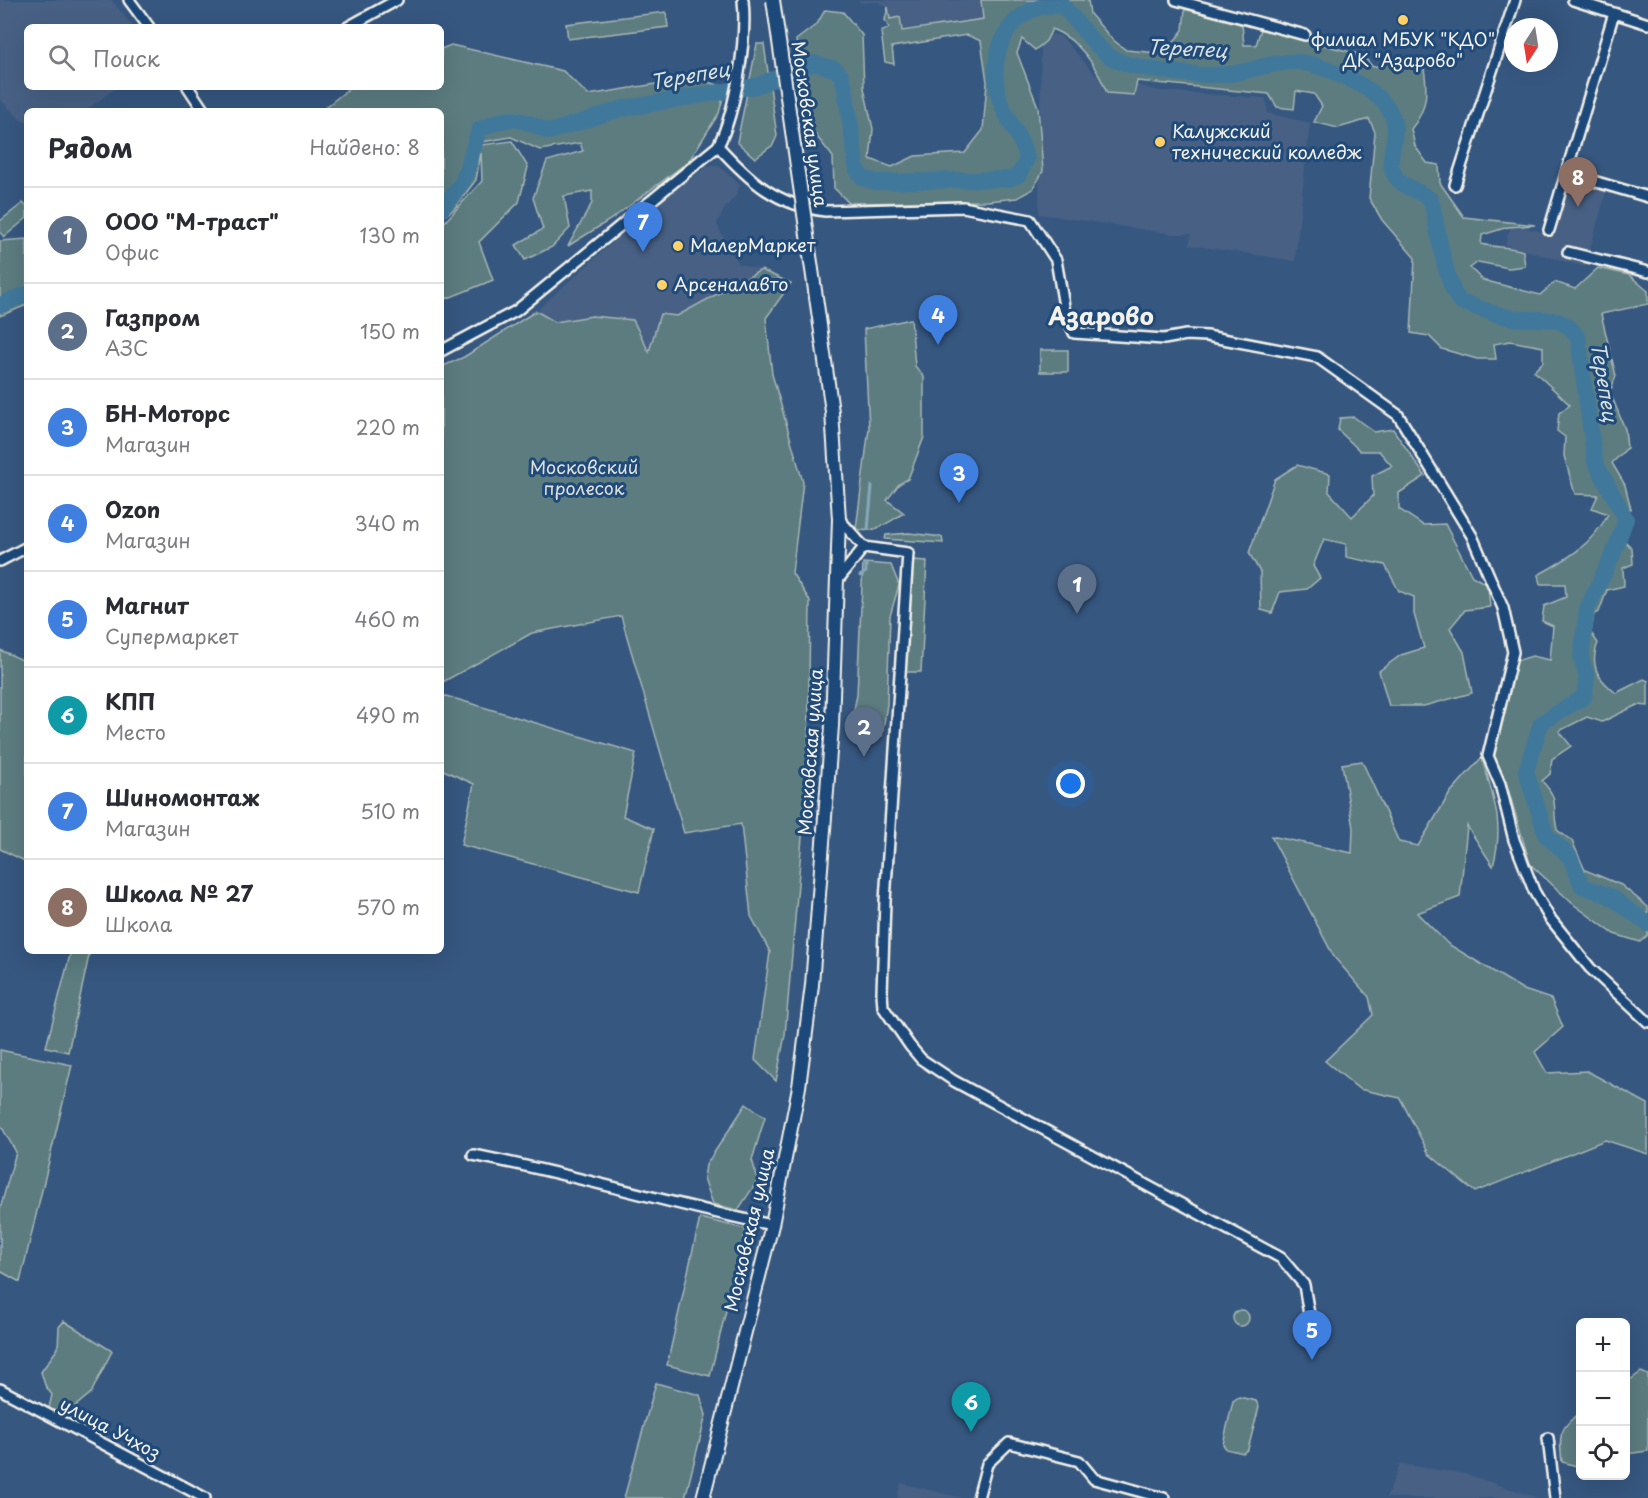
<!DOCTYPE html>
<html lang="ru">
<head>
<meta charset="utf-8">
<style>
  :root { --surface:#fff; --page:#f7f7f7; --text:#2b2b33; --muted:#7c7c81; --line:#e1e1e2; --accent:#8a764a }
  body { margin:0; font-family:"Playpen Sans",sans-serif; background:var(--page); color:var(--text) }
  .controls { position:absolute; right:18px; bottom:18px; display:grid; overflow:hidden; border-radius:9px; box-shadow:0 6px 24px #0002 }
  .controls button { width:54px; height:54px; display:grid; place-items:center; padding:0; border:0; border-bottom:2px solid var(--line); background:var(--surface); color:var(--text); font:30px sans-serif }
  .compass { position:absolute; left:1504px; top:18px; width:54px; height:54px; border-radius:50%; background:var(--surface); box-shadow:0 6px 24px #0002; rotate:192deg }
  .you { position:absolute; left:1071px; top:784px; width:21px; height:21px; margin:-15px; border:4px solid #fff; border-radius:50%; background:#1a73e8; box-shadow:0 0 0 9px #1a73e833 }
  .badge { display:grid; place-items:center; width:39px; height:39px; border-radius:50%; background:var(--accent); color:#fff; font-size:20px; font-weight:700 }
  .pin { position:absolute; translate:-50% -50px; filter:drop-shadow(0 2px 3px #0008) }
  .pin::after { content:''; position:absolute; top:32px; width:21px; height:18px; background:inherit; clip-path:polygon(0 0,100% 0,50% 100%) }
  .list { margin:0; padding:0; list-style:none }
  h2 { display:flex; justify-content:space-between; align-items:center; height:78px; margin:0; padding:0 24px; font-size:26px }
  h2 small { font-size:20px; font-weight:400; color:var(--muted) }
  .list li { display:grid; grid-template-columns:39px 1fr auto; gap:18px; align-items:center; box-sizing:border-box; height:96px; padding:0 24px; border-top:2px solid var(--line) }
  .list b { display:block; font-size:22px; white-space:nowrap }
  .list p { margin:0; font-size:20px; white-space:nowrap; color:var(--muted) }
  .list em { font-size:20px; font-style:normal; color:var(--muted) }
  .icon { flex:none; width:33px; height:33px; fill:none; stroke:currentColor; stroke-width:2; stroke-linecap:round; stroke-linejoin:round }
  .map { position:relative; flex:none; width:1648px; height:1498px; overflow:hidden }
  .search { position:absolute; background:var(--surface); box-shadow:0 6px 24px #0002; left:24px; top:24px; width:420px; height:66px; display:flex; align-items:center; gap:15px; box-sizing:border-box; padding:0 21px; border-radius:9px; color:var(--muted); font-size:22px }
  .panel { position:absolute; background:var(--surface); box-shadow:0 6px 24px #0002; left:24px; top:108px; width:420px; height:846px; border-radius:9px }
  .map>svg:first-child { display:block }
  .built { fill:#466084 }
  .green { fill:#5b7c80; stroke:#a8b6b4; stroke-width:1.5 }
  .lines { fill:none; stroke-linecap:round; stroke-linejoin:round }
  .stream { stroke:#88a8ba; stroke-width:3 }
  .river { stroke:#40789b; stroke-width:16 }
  .minor-casing { stroke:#f4f1e8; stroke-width:14 }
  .major-casing { stroke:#f4f1e8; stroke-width:16 }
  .minor { stroke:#1f4a7a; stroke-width:9 }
  .major { stroke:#1f4a7a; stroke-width:12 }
  .major-bridge-casing { stroke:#f4f1e8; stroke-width:16; stroke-linecap:butt }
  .major-bridge { stroke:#1f4a7a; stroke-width:12 }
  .poi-dot { fill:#ffd166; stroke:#1f4a7a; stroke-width:2 }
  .labels { text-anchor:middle; stroke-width:6; stroke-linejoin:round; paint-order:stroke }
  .poi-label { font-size:18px; fill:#f4f1e8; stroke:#1f4a7a; text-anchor:start }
  .street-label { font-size:18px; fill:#f4f1e8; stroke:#1f4a7a }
  .park-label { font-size:18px; fill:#dddfd8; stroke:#1f4a7a }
  .water-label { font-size:20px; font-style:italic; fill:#d9dfdc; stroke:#1f4a7a }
  .district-label { font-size:24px; font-weight:bold; fill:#f4f1e8; stroke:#1f4a7a }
</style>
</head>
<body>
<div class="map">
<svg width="1648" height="1498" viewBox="0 0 1648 1498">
  <rect width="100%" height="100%" fill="#365780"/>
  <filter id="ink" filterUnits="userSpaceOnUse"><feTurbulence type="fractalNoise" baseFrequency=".0167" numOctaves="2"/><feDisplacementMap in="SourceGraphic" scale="12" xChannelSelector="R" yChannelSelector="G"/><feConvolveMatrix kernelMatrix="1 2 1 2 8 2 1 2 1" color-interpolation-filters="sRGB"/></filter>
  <g filter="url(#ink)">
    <path class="built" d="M 0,0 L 112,0 L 133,27 L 27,27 L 27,87 L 117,87 L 85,111 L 27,111 L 27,122 L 22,121 L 0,99 Z
      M 859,0 L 981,0 L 984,19 L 902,31 L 890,19 L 888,7 L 878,2 L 860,3 Z
      M 1041,32 L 1061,36 L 1096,75 L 1161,91 L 1266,98 L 1268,113 L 1310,123 L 1295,261 L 1189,245 L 1191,234 L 1173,234 L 1039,214 Z
      M 718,165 L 740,185 L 736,196 L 725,208 L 717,223 L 720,231 L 739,264 L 761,270 L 677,317 L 649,352 L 592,316 L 555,322 L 536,311 L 650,209 L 706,167 Z
      M 1561,177 L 1607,190 L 1585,267 L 1505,245 L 1511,224 L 1546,233 Z
      M 1400,1464 L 1466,1474 L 1538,1498 L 1386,1498 Z
      M 901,1483 L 962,1498 L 897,1498 Z"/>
    <path class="green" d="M 981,0 L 1088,0 L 1090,14 L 1112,39 L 1126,50 L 1158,53 L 1172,44 L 1183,30 L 1185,9 L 1242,24 L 1244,45 L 1256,45 L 1261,29 L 1362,55 L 1373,67 L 1382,65 L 1387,54 L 1424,68 C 1428,92 1427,110 1411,129 L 1415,146 L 1427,163 L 1439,165 L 1440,183 L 1464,217 L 1535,225 L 1508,227 L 1482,235 L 1481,244 C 1495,248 1510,246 1523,251 L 1525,266 L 1509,268 L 1478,262 L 1470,268 L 1483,280 L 1540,295 L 1555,282 L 1575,289 L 1598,268 L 1629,275 L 1648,291 L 1648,304 L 1601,314 L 1616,376 L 1610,392 L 1625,429 L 1627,448 L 1612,463 L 1625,485 L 1631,509 L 1614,505 L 1619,519 L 1615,531 L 1632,548 L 1633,564 L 1623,568 L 1624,586 L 1607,590 L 1599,612 L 1594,614 L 1591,633 L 1598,643 C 1589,666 1598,679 1616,693 L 1644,679 L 1648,681 L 1648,706 L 1637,705 L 1602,722 L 1587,717 L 1559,731 L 1571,746 L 1552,759 L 1550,774 L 1542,781 C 1561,801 1551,805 1557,830 L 1572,841 L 1585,870 L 1621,885 L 1648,907 L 1648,935 L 1640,942 L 1614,934 L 1573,904 L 1530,864 L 1506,782 L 1493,754 L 1516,661 L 1532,656 L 1550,660 L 1553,626 L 1542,621 L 1544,606 L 1566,597 L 1565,584 L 1540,584 L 1538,575 C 1567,559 1592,545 1608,514 L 1592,508 L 1598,495 L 1575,494 L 1564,456 L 1565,437 L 1557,431 L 1559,413 L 1570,405 L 1534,371 L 1543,362 L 1543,347 L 1510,341 L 1494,344 L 1496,359 L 1477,359 L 1442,349 L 1429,336 L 1411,333 L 1415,258 L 1382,220 L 1369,198 L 1375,132 L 1369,119 L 1338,128 L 1314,122 L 1322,106 L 1314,94 L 1296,91 L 1294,109 L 1277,107 L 1269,94 L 1137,81 L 1134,95 L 1107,93 C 1097,66 1079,40 1052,29 L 1046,41 L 1035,50 L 1022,39 L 1017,53 L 1038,107 L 1043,171 L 1033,189 L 1017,198 L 988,201 L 849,203 L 834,188 L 833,157 L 807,124 L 796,40 L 817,24 L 825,10 L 843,12 L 862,35 L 864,88 L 873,129 L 870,159 L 892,167 L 915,156 L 965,153 L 983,130 L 987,82 L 981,41 L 967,35 L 892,47 L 894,64 L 885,62 L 881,32 L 889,28 L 885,20 L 888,7 L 890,19 L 900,17 L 902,31 L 983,19 Z
      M 666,12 L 668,27 L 568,39 L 566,24 Z
      M 757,44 L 764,44 L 777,136 L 773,145 L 755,158 L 737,142 Z
      M 451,45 L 563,71 L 588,95 L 693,78 L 726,87 L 719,113 L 689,161 L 613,218 L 568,246 L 592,203 L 592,191 L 564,196 L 570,228 L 552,247 L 525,260 L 516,245 L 543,229 L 533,198 L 547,161 L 583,151 L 580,143 L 540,150 L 511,137 L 482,142 L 482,145 L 512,141 L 528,167 L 519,202 L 479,242 L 493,280 L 446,299 L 441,297 L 441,226 L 482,181 L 481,153 L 476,180 L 454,209 L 441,219 L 441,111 L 321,111 L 351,87 L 441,87 L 441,49 Z
      M 23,203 L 27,207 L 27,218 L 4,237 L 0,232 L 0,221 Z
      M 27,239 L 27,305 L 0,316 L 0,241 Z
      M 761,270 L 791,283 L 766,318 L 772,374 L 803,482 L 792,573 L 810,601 L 808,768 L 785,1035 L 776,1081 L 755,1060 L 770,952 L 751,916 L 741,824 L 684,833 L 621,616 L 532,633 L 441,683 L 441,367 L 464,357 L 536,311 L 555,322 L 592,316 L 633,320 L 649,352 L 660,314 L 677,316 Z
      M 911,319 L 915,366 L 924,377 L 924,437 L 908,479 L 899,484 L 887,500 L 904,513 C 888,522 874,535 856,529 L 869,428 L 864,329 Z
      M 1040,350 L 1068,350 L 1068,372 L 1040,372 Z
      M 1354,417 L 1374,432 L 1393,429 L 1425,476 L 1399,493 L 1399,509 L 1423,525 L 1445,524 L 1472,576 L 1488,585 L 1490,607 L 1465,610 L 1450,628 L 1464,652 L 1472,693 L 1424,706 L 1389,706 L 1379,671 L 1401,655 L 1424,648 L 1414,614 L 1414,597 L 1399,591 L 1385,565 L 1346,557 L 1346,544 L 1324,539 L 1313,566 L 1320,578 L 1307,589 L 1280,592 L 1272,613 L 1261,610 L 1260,572 L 1249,553 L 1275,479 L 1297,465 L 1330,474 L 1329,492 L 1352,517 L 1373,496 L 1372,476 L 1392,466 L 1379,451 L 1360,451 L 1338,430 L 1340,418 Z
      M 909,533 L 942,537 L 943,543 L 885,539 L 886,535 Z
      M 912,560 L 927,561 L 921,672 L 906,672 Z
      M 863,563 L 891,565 L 899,585 L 890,616 L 887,704 L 882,736 L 849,733 L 857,695 Z
      M 0,650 L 27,662 L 27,862 L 0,849 Z
      M 446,696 L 636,753 L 623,816 L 654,829 L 639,892 L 461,845 L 474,784 L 441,769 L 441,698 Z
      M 1482,757 C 1493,798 1505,823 1493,866 L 1467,826 L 1460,897 L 1417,913 L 1448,944 L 1524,990 L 1551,999 L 1563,1027 L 1535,1052 L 1547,1073 L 1587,1071 L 1648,1104 L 1648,1154 L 1605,1140 L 1475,1192 L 1429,1154 L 1400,1098 L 1359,1089 L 1325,1061 L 1373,1015 L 1369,997 L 1334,957 L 1271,836 L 1352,853 L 1353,828 L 1342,764 L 1362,761 L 1399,842 L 1418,846 L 1450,793 Z
      M 71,951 L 90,951 L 68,1052 L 46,1047 Z
      M 0,1050 L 72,1065 L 20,1282 L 0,1271 L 0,1209 L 16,1152 L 0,1124 Z
      M 746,1104 L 765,1117 L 752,1160 L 758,1180 L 738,1210 L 713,1204 L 704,1178 L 706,1165 Z
      M 700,1218 L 746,1229 L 710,1376 L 667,1365 Z
      M1233 1318a8 8 0 1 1 16 0a8 8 0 1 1-16 0Z
      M 64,1321 L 112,1351 L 91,1393 L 66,1414 L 52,1412 L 49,1408 L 52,1395 L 45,1385 L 41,1372 L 58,1348 L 59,1327 Z
      M 1641,1372 L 1648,1375 L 1648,1451 L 1626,1454 L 1626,1383 Z
      M 656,1383 L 700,1395 L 706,1415 L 685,1498 L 624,1498 Z
      M 1239,1397 L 1256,1401 L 1259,1407 L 1248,1449 L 1243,1453 L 1226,1449 L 1223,1444 L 1233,1401 Z
      M 1580,1413 L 1580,1467 L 1562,1462 C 1559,1437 1558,1428 1580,1413 Z"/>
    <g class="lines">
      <path class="stream" d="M 868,529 L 872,486
        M 860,576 L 866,572 L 866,565"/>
      <path class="river" d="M 441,210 L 463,181 L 479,130 C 511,114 517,117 549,132 L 620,109 L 756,86 L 814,63 L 835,69 L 841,75 L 845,88 L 857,170 L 863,178 L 876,182 L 1009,179 L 1019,175 L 1027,159 C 1022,137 1007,121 1000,100 C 986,59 1006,0 1063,6 C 1076,20 1094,46 1109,56 C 1131,71 1202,77 1230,74 C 1253,71 1273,61 1297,62 C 1316,63 1336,73 1353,81 C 1376,92 1400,111 1394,139 C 1392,152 1388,162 1394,174 C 1401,188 1420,190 1431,200 C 1436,220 1446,289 1460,301 C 1463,303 1469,305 1473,306 C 1485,311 1498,315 1512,318 C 1538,322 1562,311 1578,338 L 1595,462 L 1626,519 L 1613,554 L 1587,609 L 1581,658 L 1587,677 L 1584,697 L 1541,723 L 1526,771 L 1546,835 L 1570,857 L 1582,886 L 1610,896 L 1648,924
        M 0,305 L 27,294"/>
      <g class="minor-casing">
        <path id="minor" d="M 129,0 L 149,27
          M 1176,0 L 1305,35
          M 1573,0 L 1648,24
          M 348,27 L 397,0
          M 188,87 L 204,111
          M 718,146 C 750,181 776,205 825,211 L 963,207 L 1030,220 L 1056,260 L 1065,312 L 1074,333 L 1164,339 L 1186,335 L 1207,336 L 1317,357 L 1398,415 L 1472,536 L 1503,608 L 1513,652 L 1488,756 L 1500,784 L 1514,840 L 1534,891 L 1549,917 L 1590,968 L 1648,1022
          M 1566,173 L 1648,197
          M 1455,185 L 1515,0
          M 1549,230 L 1614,13
          M 1568,252 L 1648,272
          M 441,351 L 516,311 L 718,146 C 736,111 747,39 743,0
          M 839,519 L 864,547
          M 0,561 L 27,547
          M 837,581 L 864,547 L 908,553 L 885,901 L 882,993 L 883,1007 L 910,1046 L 921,1059 L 954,1081 L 1281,1258 L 1304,1285 L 1311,1326
          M 473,1155 C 574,1174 672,1205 772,1225
          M 0,1389 L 205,1498
          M 1548,1438 L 1555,1498
          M 978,1498 L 987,1464 L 1009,1443 L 1079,1461 L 1094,1479 L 1164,1498"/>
      </g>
      <g class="major-casing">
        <path id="major" d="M 703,1498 L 772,1225 L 799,1087 L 812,985 L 832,726 L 839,519 L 832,412 L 820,325"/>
      </g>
      <use href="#minor" class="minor"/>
      <use href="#major" class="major"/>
      <g class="major-bridge-casing">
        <path id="major-bridge" d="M 773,0 L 820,325"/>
      </g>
      <use href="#major-bridge" class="major-bridge"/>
    </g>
  </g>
  <g class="poi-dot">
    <circle cx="1403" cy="20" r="6"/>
    <circle cx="1160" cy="142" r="6"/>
    <circle cx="678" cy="246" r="6"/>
    <circle cx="662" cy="285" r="6"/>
  </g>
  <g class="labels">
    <g class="poi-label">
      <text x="1403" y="46" text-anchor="middle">филиал МБУК "КДО"<tspan x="1403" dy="21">ДК "Азарово"</tspan></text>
      <text x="1172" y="138">Калужский<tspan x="1172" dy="21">технический колледж</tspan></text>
      <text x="690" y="252">МалерМаркет</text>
      <text x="674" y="291">Арсеналавто</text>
    </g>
    <g class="street-label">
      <text transform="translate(809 124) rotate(82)" y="6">Московская улица</text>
      <text transform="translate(811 752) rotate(-86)" y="6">Московская улица</text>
      <text transform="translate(750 1230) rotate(-77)" y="6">Московская улица</text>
      <text transform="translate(110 1429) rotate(28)" y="6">улица Учхоз</text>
    </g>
    <g class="park-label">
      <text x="584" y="474">Московский<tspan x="584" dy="21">пролесок</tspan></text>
    </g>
    <g class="water-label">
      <text transform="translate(1187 49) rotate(3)" y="7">Терепец</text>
      <text transform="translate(690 76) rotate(-10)" y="7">Терепец</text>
      <text transform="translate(1604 382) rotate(81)" y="7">Терепец</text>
    </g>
    <g class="district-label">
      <text x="1101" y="325">Азарово</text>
    </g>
  </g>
</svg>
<div class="controls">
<button>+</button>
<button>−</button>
<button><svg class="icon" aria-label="locate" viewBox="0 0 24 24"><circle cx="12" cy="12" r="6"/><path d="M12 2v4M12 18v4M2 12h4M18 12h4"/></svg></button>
</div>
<svg class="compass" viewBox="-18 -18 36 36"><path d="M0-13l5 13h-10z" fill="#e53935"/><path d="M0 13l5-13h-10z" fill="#7c7c81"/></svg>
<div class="you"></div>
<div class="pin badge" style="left:1077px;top:614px;background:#5c6f8a">1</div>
<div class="pin badge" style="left:864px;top:757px;background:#5c6f8a">2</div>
<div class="pin badge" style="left:959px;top:503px;background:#3f7fe0">3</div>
<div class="pin badge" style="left:938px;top:345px;background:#3f7fe0">4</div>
<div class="pin badge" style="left:1312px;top:1360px;background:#3f7fe0">5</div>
<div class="pin badge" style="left:971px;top:1432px;background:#0f9aa8">6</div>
<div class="pin badge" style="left:643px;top:252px;background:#3f7fe0">7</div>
<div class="pin badge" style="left:1578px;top:207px;background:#8d6e63">8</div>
<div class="search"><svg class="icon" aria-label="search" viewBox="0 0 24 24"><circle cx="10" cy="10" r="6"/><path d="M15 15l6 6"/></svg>Поиск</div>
<section class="panel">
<h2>Рядом<small>Найдено: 8</small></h2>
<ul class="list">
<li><span class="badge" style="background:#5c6f8a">1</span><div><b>ООО &quot;М-траст&quot;</b><p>Офис</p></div><em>130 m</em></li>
<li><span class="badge" style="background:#5c6f8a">2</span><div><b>Газпром</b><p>АЗС</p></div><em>150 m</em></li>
<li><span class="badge" style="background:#3f7fe0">3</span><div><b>БН-Моторс</b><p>Магазин</p></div><em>220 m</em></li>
<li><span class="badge" style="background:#3f7fe0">4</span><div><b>Ozon</b><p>Магазин</p></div><em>340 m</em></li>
<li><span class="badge" style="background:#3f7fe0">5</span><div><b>Магнит</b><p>Супермаркет</p></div><em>460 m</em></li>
<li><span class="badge" style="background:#0f9aa8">6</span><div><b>КПП</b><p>Место</p></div><em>490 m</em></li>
<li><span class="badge" style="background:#3f7fe0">7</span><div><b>Шиномонтаж</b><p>Магазин</p></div><em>510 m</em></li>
<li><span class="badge" style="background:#8d6e63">8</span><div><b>Школа № 27</b><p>Школа</p></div><em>570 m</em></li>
</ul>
</section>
</div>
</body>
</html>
